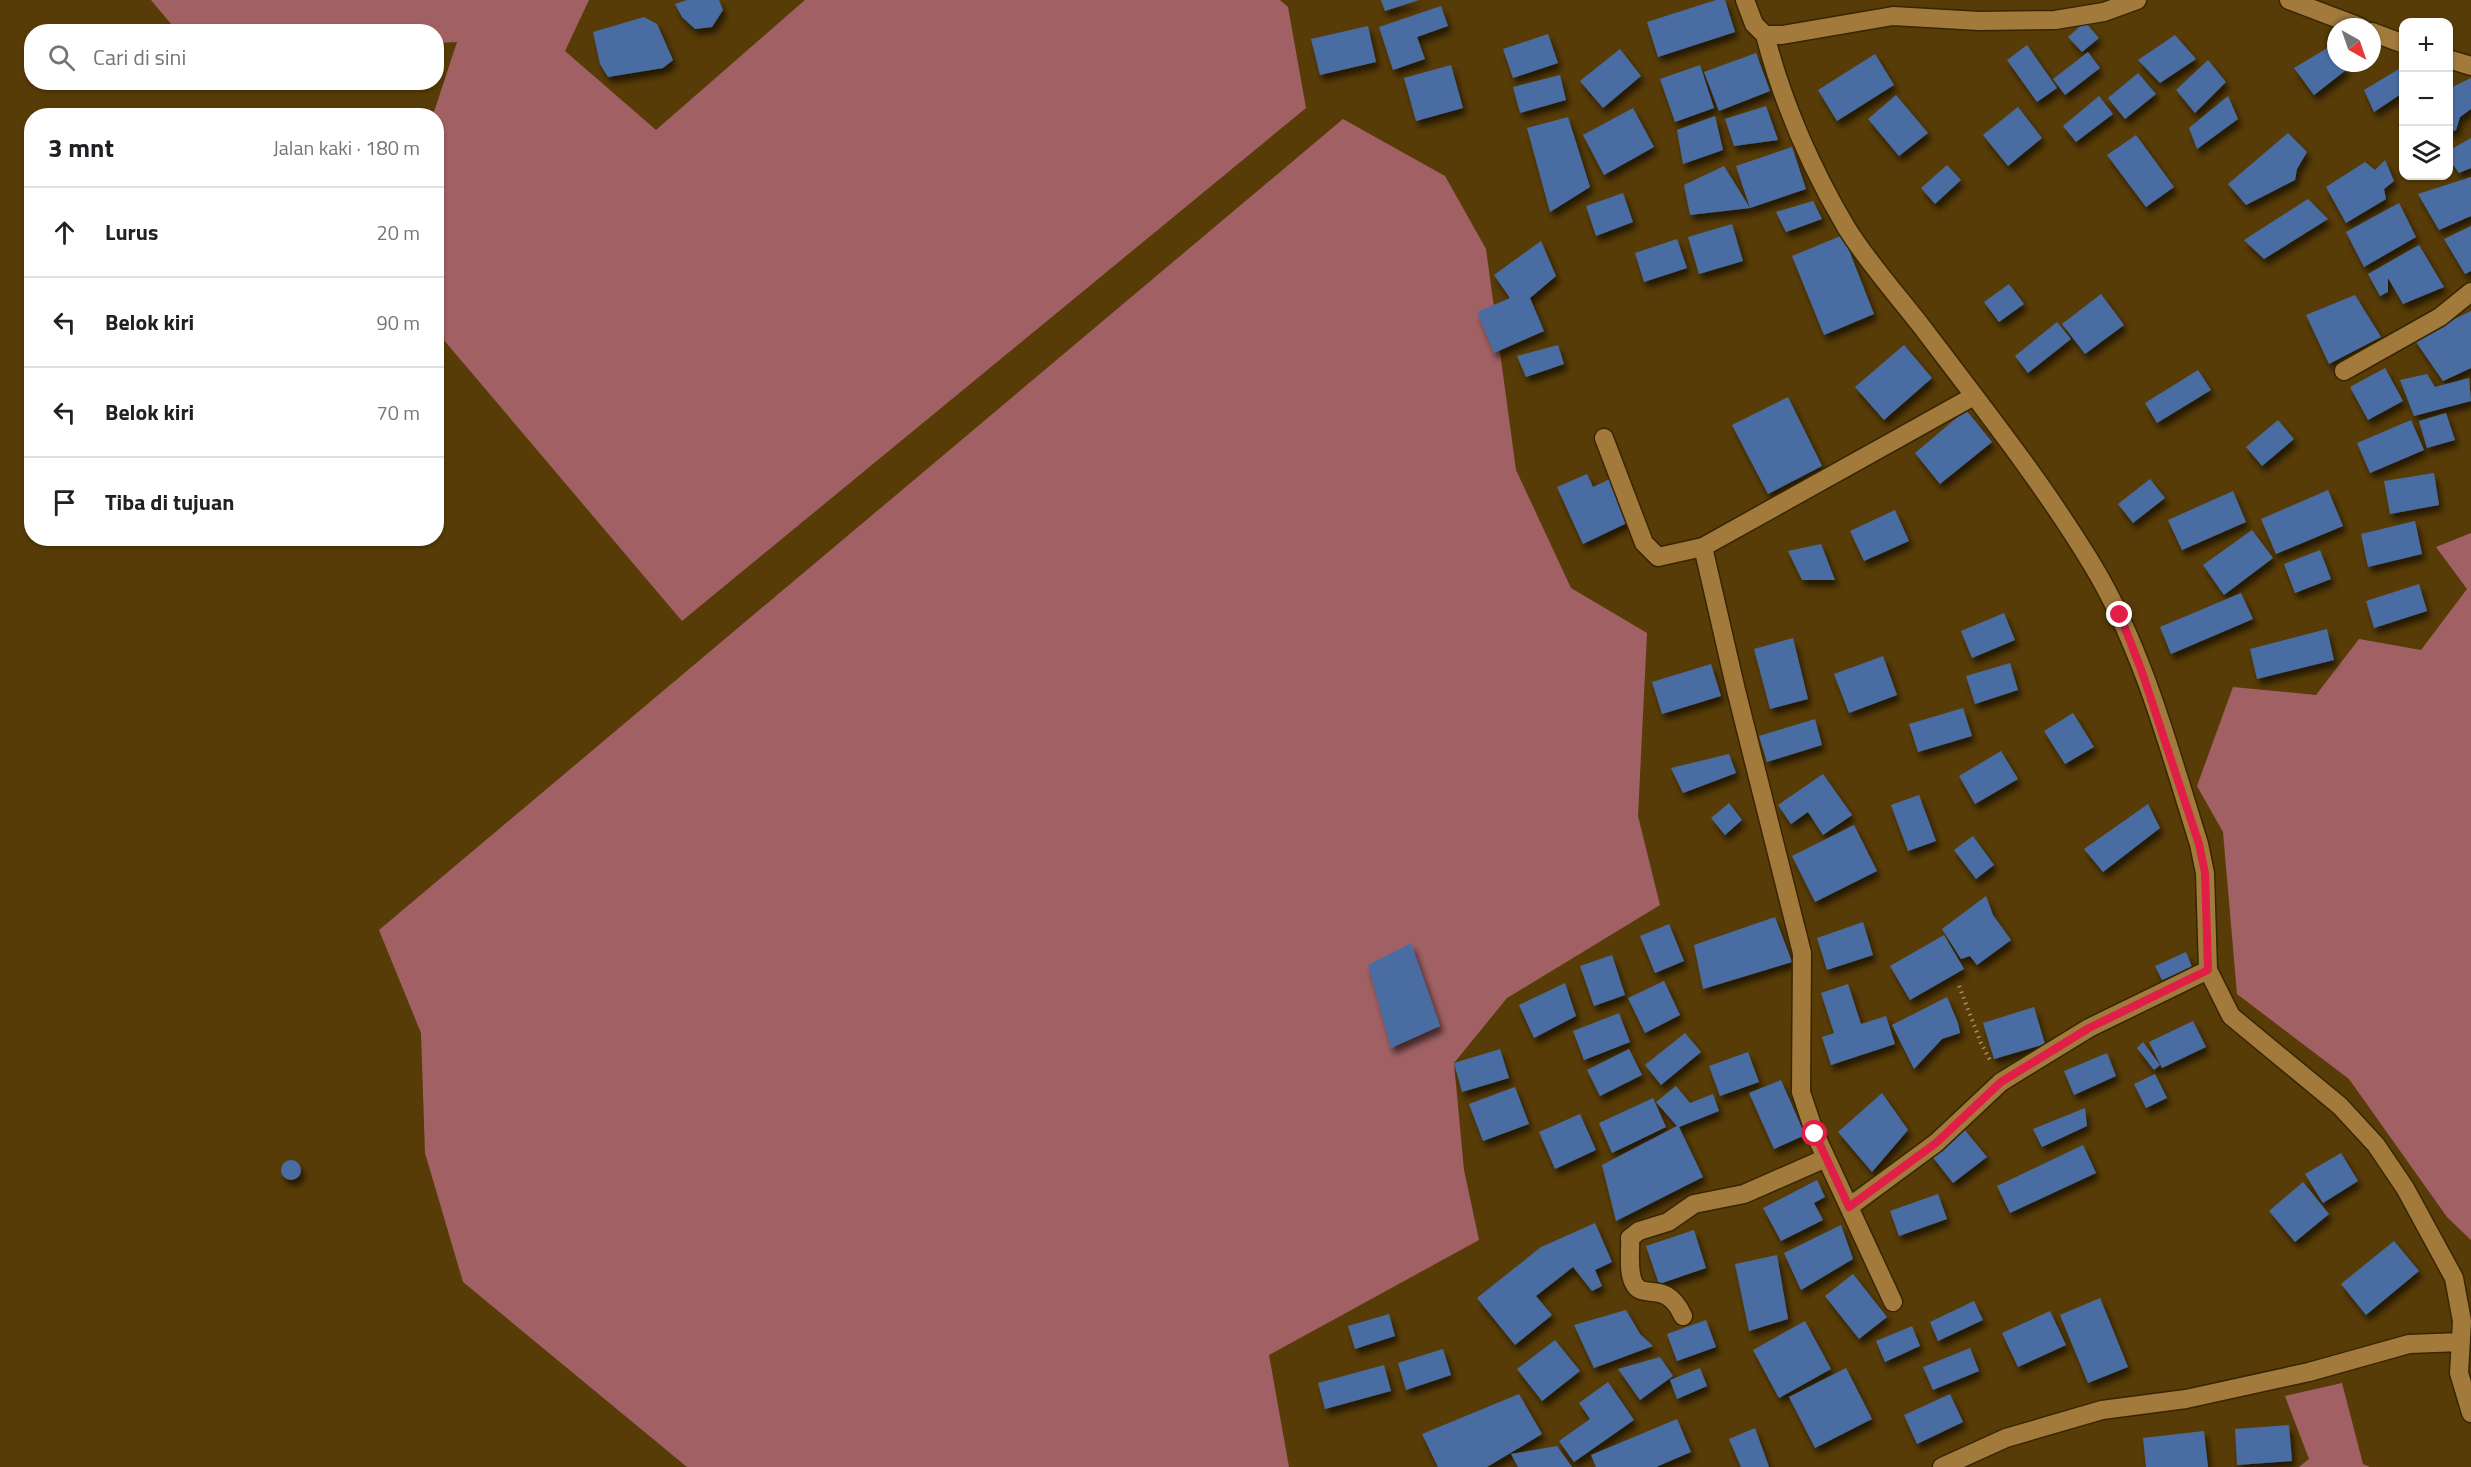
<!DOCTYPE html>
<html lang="id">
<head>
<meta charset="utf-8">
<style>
  :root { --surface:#fff; --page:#f6f6f6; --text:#202124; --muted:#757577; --line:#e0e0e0 }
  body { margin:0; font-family:"Titillium Web",sans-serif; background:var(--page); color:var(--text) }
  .controls { position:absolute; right:18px; top:18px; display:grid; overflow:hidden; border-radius:12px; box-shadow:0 2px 4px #0004 }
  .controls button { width:54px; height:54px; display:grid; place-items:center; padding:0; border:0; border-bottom:2px solid var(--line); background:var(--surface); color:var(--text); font:30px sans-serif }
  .compass { position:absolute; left:2327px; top:18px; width:54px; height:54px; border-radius:50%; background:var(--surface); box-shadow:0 2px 4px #0004; rotate:140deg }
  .stop { position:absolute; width:18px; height:18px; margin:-14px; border:4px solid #e11d48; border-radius:50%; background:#fff }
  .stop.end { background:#e11d48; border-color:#fff; box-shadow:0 2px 6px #0008 }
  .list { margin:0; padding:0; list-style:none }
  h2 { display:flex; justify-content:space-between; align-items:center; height:78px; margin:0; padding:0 24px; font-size:26px }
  h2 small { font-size:20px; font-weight:400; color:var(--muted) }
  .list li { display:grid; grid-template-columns:39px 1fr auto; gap:18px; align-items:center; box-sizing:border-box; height:90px; padding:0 24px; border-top:2px solid var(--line) }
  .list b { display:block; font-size:22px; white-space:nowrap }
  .list em { font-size:20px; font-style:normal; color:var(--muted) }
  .icon { flex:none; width:33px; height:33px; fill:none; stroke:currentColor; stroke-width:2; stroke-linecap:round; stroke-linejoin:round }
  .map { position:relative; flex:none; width:2471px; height:1467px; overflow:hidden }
  .search { position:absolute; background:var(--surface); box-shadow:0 2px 4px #0004; left:24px; top:24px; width:420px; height:66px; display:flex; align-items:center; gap:15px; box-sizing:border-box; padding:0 21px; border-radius:24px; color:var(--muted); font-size:22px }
  .panel { position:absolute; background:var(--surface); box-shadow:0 2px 4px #0004; left:24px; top:108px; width:420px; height:438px; border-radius:24px }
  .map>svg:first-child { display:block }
  .forest { fill:#a16164 }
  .building { fill:#496da2; filter:url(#shadow) }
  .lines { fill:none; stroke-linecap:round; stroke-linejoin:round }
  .minor-casing { stroke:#382502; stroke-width:21 }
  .path { stroke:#a88f65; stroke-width:4; stroke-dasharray:1.5 4.5; stroke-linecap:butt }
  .minor { stroke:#a17a3c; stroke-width:18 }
  .route { stroke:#e11d48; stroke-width:8 }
</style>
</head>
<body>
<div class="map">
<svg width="2471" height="1467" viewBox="0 0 2471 1467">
  <defs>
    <filter id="shadow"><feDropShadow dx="3.5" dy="6" stdDeviation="3" flood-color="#0009"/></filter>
  </defs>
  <rect width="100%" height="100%" fill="#583c07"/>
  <path class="forest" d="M 151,0 L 589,0 L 565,51 L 656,130 L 805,0 L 1280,0 L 1288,7 L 1306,108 L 682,621 L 437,332 L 436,116 L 433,115 L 457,42 L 437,43 L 436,32 L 177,31 Z
    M 1343,119 L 1445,176 L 1486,249 L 1516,470 L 1571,588 L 1647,633 L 1638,816 L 1660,905 L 1507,998 L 1454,1063 L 1464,1170 L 1479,1240 L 1269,1355 L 1289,1467 L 687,1467 L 463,1282 L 425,1153 L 421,1033 L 379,930 Z
    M 2471,533 L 2471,1240 L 2447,1217 L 2349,1079 L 2237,994 L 2223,832 L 2197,786 L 2233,687 L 2316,695 L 2359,639 L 2421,650 L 2467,589 L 2436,547 Z
    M 2342,1383 L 2363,1464 L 2370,1467 L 2299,1467 L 2309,1459 L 2285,1396 Z"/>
  <path class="building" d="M 687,0 L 719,0 L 723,10 L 712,27 L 695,29 L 682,17 L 675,4 Z
    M 1381,0 L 1419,0 L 1385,11 Z
    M 1716,0 L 1725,0 L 1735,32 L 1658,57 L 1647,22 Z
    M 1441,6 L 1448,26 L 1417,37 L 1425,59 L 1393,70 L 1379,27 Z
    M 644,17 L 657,24 L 673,60 L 663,68 L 608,77 L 600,64 L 593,32 Z
    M 2085,22 L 2099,38 L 2082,52 L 2068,37 Z
    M 1368,26 L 1376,62 L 1320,75 L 1311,39 Z
    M 1548,34 L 1558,63 L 1513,78 L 1503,49 Z
    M 2175,35 L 2196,59 L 2160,83 L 2138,60 Z
    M 2334,44 L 2336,63 L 2342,63 L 2346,70 L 2314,95 L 2294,68 Z
    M 2027,45 L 2057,88 L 2037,102 L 2007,60 Z
    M 1620,49 L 1641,76 L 1603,108 L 1580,81 Z
    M 2088,52 L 2100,68 L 2065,95 L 2053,79 Z
    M 1756,53 L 1770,91 L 1719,111 L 1704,72 Z
    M 1875,54 L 1894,85 L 1837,121 L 1818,90 Z
    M 2208,60 L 2226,82 L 2195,113 L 2176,90 Z
    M 1451,65 L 1463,108 L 1416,121 L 1404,78 Z
    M 1700,65 L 1714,108 L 1675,122 L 1660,79 Z
    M 2404,66 L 2404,92 L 2374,112 L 2364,90 Z
    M 2138,73 L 2156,94 L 2125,119 L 2108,98 Z
    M 1560,75 L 1566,100 L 1520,113 L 1513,87 Z
    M 2471,78 L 2471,109 L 2460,117 L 2456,130 L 2448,133 L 2448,89 Z
    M 1896,95 L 1928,133 L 1899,156 L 1868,119 Z
    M 2099,96 L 2113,114 L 2076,142 L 2063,126 Z
    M 2228,96 L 2238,119 L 2197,149 L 2189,128 Z
    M 1766,106 L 1778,140 L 1734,146 L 1725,119 Z
    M 2018,107 L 2042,138 L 2008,166 L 1983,135 Z
    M 1633,108 L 1654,147 L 1604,175 L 1583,135 Z
    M 1715,116 L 1723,150 L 1683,164 L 1677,130 Z
    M 1568,117 L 1590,187 L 1550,212 L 1527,128 Z
    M 2288,133 L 2307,152 L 2297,169 L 2295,180 L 2246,205 L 2228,184 Z
    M 2136,135 L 2174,187 L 2146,207 L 2107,155 Z
    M 2471,138 L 2471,168 L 2459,173 L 2448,158 L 2448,151 Z
    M 1792,147 L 1806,189 L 1750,208 L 1690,215 L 1684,185 L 1724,166 L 1750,208 L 1736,166 Z
    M 2385,160 L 2394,181 L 2384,189 L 2386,199 L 2346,223 L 2326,187 L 2365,162 L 2375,170 Z
    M 1947,165 L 1961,180 L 1935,204 L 1921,188 Z
    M 2471,177 L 2471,216 L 2439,230 L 2418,194 Z
    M 1623,193 L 1633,222 L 1596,236 L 1586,206 Z
    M 2308,199 L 2328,219 L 2264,259 L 2244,240 Z
    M 1813,201 L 1822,219 L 1786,232 L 1776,212 Z
    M 2399,203 L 2416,237 L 2364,267 L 2346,232 Z
    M 1732,224 L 1743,261 L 1699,274 L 1688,237 Z
    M 2471,226 L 2471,271 L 2465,274 L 2444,239 Z
    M 1843,235 L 1874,314 L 1824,335 L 1792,256 Z
    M 1677,239 L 1687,268 L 1644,282 L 1635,253 Z
    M 1541,241 L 1556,276 L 1530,298 L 1544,331 L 1494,353 L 1477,312 L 1510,298 L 1494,275 Z
    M 2419,245 L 2444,287 L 2403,304 L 2388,278 L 2388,292 L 2380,296 L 2368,274 Z
    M 2009,284 L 2024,304 L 1999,322 L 1984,302 Z
    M 2101,294 L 2124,325 L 2085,354 L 2062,324 Z
    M 2355,295 L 2381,337 L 2329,364 L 2306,315 Z
    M 2471,311 L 2471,368 L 2443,381 L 2414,339 Z
    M 2057,322 L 2071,339 L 2028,373 L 2015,356 Z
    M 1558,345 L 1564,364 L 1526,377 L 1517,356 Z
    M 1904,345 L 1932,378 L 1884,420 L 1855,387 Z
    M 2385,368 L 2403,401 L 2368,420 L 2350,387 Z
    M 2198,370 L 2211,390 L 2157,423 L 2145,403 Z
    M 2427,374 L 2435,387 L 2469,378 L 2471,401 L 2414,416 L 2400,380 Z
    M 1788,397 L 1822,466 L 1768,494 L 1732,425 Z
    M 1966,410 L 1992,442 L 1940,484 L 1915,453 Z
    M 2446,413 L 2455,440 L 2427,448 L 2419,421 Z
    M 2278,420 L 2294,439 L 2262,466 L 2246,447 Z
    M 2411,420 L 2424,450 L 2370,473 L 2357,443 Z
    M 2434,473 L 2439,505 L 2390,514 L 2384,481 Z
    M 1587,474 L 1593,487 L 1610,479 L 1629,522 L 1583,544 L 1557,487 Z
    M 2150,479 L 2165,498 L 2133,523 L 2118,504 Z
    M 2328,490 L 2343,526 L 2276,554 L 2261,519 Z
    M 2233,491 L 2246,522 L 2182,550 L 2168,520 Z
    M 1895,510 L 1909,541 L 1864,561 L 1850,531 Z
    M 2415,521 L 2422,554 L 2368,567 L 2361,534 Z
    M 2252,530 L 2273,558 L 2224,595 L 2203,565 Z
    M 1821,544 L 1835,580 L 1802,580 L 1788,551 Z
    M 2320,550 L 2331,579 L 2295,593 L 2284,564 Z
    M 2419,584 L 2427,611 L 2374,628 L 2366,601 Z
    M 2241,593 L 2253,619 L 2171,654 L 2160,627 Z
    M 2004,613 L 2015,640 L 1972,658 L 1961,631 Z
    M 2327,629 L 2334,660 L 2257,679 L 2250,649 Z
    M 1793,638 L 1808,699 L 1770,709 L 1754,649 Z
    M 1883,656 L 1897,695 L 1849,713 L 1834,674 Z
    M 2010,663 L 2018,690 L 1975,704 L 1966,676 Z
    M 1711,664 L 1721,696 L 1662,714 L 1652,682 Z
    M 1963,708 L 1972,736 L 1918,752 L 1909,724 Z
    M 2073,713 L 2094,747 L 2065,764 L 2044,731 Z
    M 1815,719 L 1822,745 L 1767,762 L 1759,736 Z
    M 2001,751 L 2018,779 L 1975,804 L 1959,776 Z
    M 1729,754 L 1736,773 L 1683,793 L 1671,768 Z
    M 1823,774 L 1852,815 L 1823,835 L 1808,812 L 1791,824 L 1778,805 Z
    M 1919,795 L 1936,841 L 1908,851 L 1891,805 Z
    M 1729,803 L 1742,820 L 1725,835 L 1711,818 Z
    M 2148,804 L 2160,828 L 2103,872 L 2084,849 Z
    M 1854,825 L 1877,871 L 1815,902 L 1792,856 Z
    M 1973,836 L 1994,865 L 1976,879 L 1954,850 Z
    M 1986,896 L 1993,915 L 2011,940 L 1977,965 L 1970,956 L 1961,959 L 1942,929 Z
    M 1775,917 L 1792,962 L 1703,989 L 1694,945 Z
    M 1863,922 L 1873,955 L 1827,970 L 1817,938 Z
    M 1669,924 L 1684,961 L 1655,973 L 1640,936 Z
    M 1944,935 L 1964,969 L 1910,1000 L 1890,966 Z
    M 1411,943 L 1440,1026 L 1391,1048 L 1368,965 Z
    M 2186,952 L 2192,967 L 2162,980 L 2155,966 Z
    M 1612,955 L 1625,995 L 1594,1006 L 1580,966 Z
    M 1664,981 L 1680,1015 L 1645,1033 L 1628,998 Z
    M 1565,983 L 1576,1016 L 1534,1038 L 1519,1005 Z
    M 1848,984 L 1861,1024 L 1886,1016 L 1895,1044 L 1831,1065 L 1822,1037 L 1834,1033 L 1821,993 Z
    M 1947,997 L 1958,1023 L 1960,1033 L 1942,1039 L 1914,1069 L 1892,1025 Z
    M 2034,1007 L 2045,1044 L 1994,1059 L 1983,1023 Z
    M 1619,1013 L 1630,1042 L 1584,1060 L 1573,1031 Z
    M 2193,1021 L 2206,1047 L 2162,1068 L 2149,1042 Z
    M 1685,1033 L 1701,1052 L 1661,1085 L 1645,1065 Z
    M 2143,1042 L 2160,1065 L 2154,1070 L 2137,1048 Z
    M 1500,1049 L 1509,1078 L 1462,1092 L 1454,1063 Z
    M 1629,1049 L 1642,1075 L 1600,1096 L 1587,1070 Z
    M 1748,1052 L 1759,1082 L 1720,1096 L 1709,1066 Z
    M 2107,1053 L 2116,1076 L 2074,1095 L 2064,1071 Z
    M 2155,1074 L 2167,1098 L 2146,1108 L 2134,1084 Z
    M 1781,1080 L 1805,1135 L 1774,1149 L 1749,1093 Z
    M 1676,1086 L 1690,1103 L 1713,1094 L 1719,1111 L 1679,1127 L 1703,1177 L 1616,1221 L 1602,1165 L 1677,1126 L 1656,1102 Z
    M 1515,1087 L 1529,1124 L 1483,1141 L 1469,1104 Z
    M 1882,1093 L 1908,1130 L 1872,1172 L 1838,1132 Z
    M 1653,1098 L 1666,1127 L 1612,1153 L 1599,1123 Z
    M 2085,1108 L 2087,1126 L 2042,1147 L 2033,1129 Z
    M 1580,1114 L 1596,1150 L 1555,1169 L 1539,1132 Z
    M 1964,1129 L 1987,1157 L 1953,1183 L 1931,1155 Z
    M 2083,1145 L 2096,1173 L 2010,1213 L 1997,1186 Z
    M 2341,1153 L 2358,1181 L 2323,1203 L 2305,1174 Z
    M281 1170a10 10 0 1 1 20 0a10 10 0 1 1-20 0Z
    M 1817,1180 L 1825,1197 L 1814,1203 L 1823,1220 L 1781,1241 L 1763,1208 Z
    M 2303,1182 L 2329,1214 L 2295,1242 L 2269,1211 Z
    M 1938,1194 L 1947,1219 L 1899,1236 L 1890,1211 Z
    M 1595,1223 L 1612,1262 L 1595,1270 L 1602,1286 L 1592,1291 L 1573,1267 L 1536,1296 L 1552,1315 L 1515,1345 L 1477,1298 L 1541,1247 Z
    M 1841,1225 L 1853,1259 L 1801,1290 L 1784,1253 Z
    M 1694,1230 L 1706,1268 L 1659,1284 L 1646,1246 Z
    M 2394,1241 L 2419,1271 L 2366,1315 L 2341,1284 Z
    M 1777,1255 L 1788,1319 L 1749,1331 L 1735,1264 Z
    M 1853,1274 L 1887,1317 L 1859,1339 L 1825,1296 Z
    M 2100,1298 L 2128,1367 L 2088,1383 L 2060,1315 Z
    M 1974,1301 L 1983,1320 L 1938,1341 L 1930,1322 Z
    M 1626,1310 L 1640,1334 L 1653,1346 L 1594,1368 L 1574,1325 Z
    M 2050,1311 L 2066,1345 L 2018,1367 L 2002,1333 Z
    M 1389,1314 L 1395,1336 L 1355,1349 L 1348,1326 Z
    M 1706,1320 L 1716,1347 L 1677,1361 L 1667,1334 Z
    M 1805,1321 L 1831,1369 L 1779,1398 L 1753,1350 Z
    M 1912,1326 L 1920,1346 L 1885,1362 L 1876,1341 Z
    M 1555,1340 L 1580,1371 L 1542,1401 L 1517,1369 Z
    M 1970,1348 L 1979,1371 L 1933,1390 L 1923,1367 Z
    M 1443,1349 L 1451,1375 L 1406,1390 L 1398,1363 Z
    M 1660,1357 L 1673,1376 L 1640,1400 L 1618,1369 Z
    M 1384,1365 L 1391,1391 L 1325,1409 L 1318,1383 Z
    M 1700,1368 L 1707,1386 L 1677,1399 L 1670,1380 Z
    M 1846,1368 L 1872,1419 L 1815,1448 L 1789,1397 Z
    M 1608,1382 L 1634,1420 L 1574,1462 L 1559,1441 L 1590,1419 L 1579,1403 Z
    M 1519,1394 L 1542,1434 L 1487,1467 L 1438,1467 L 1422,1434 Z
    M 1950,1394 L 1963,1422 L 1917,1444 L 1904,1415 Z
    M 1677,1419 L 1691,1452 L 1656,1467 L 1596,1467 L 1591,1455 Z
    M 2289,1425 L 2292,1461 L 2237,1465 L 2235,1429 Z
    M 1755,1428 L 1769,1467 L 1741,1467 L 1729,1439 Z
    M 2204,1431 L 2208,1467 L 2146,1467 L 2143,1438 Z
    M 1557,1446 L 1572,1467 L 1518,1467 L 1511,1454 Z"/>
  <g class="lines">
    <g class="minor-casing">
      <path id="minor" d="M 1745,0 L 1754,24 L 1765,35 L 1782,35 L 1893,16 L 1979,21 L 2055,20 L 2104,12 L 2137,0
        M 2289,0 L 2360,27
        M 2372,32 L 2404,44
        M 1765,35 C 1783,104 1810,166 1846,227 C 1866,260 1898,296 1922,327 C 1981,405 2043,483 2093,566 C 2143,649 2170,752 2199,844 L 2205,873 L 2208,970 L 2231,1016 L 2340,1106 L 2376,1145 L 2405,1188 L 2454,1278 L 2462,1321 L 2459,1373 L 2471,1413
        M 2448,59 L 2471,66
        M 2344,371 L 2440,317 L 2471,292
        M 1604,438 L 1644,543 L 1658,557 L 1703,547 L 1974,396
        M 1703,547 L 1736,690 L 1802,953 L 1801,1092 L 1815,1134 L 1849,1207
        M 1893,1302 L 1849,1207 L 1936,1143 L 2001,1082 L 2089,1028 L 2208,970
        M 1683,1316 C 1666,1279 1644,1300 1635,1285 C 1627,1274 1631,1251 1630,1238 L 1639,1231 L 1668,1222 L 1694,1204 L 1744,1194 L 1826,1158
        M 1942,1467 L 2006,1438 L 2102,1410 L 2186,1399 L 2309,1372 L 2409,1344 L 2461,1342"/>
    </g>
    <path class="path" d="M 1959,986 L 1981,1043 L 1990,1060"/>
    <use href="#minor" class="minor"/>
  </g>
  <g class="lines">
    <path class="route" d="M 1815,1134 L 1849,1207 L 1936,1143 L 2001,1082 L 2089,1028 L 2208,970 L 2205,873 L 2199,844 L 2142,672 L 2120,615"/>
  </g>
</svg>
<div class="controls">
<button>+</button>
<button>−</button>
<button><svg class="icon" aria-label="layers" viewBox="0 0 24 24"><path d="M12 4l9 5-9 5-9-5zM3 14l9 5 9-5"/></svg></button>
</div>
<svg class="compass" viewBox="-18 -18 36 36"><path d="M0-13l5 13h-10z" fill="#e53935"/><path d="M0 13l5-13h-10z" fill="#757577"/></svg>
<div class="stop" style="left:1815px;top:1134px"></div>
<div class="stop end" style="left:2120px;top:615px"></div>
<div class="search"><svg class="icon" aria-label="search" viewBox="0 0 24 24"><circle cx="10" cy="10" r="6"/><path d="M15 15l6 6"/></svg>Cari di sini</div>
<section class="panel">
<h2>3 mnt<small>Jalan kaki · 180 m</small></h2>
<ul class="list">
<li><svg class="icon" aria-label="ahead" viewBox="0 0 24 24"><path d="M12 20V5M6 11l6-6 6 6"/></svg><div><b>Lurus</b></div><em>20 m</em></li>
<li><svg class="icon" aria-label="left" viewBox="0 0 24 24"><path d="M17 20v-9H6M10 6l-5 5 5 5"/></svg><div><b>Belok kiri</b></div><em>90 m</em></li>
<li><svg class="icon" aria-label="left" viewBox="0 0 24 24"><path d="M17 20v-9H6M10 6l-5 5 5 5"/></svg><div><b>Belok kiri</b></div><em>70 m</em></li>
<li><svg class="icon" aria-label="arrive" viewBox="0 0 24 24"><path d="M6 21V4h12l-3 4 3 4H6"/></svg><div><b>Tiba di tujuan</b></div></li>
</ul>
</section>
</div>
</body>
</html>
